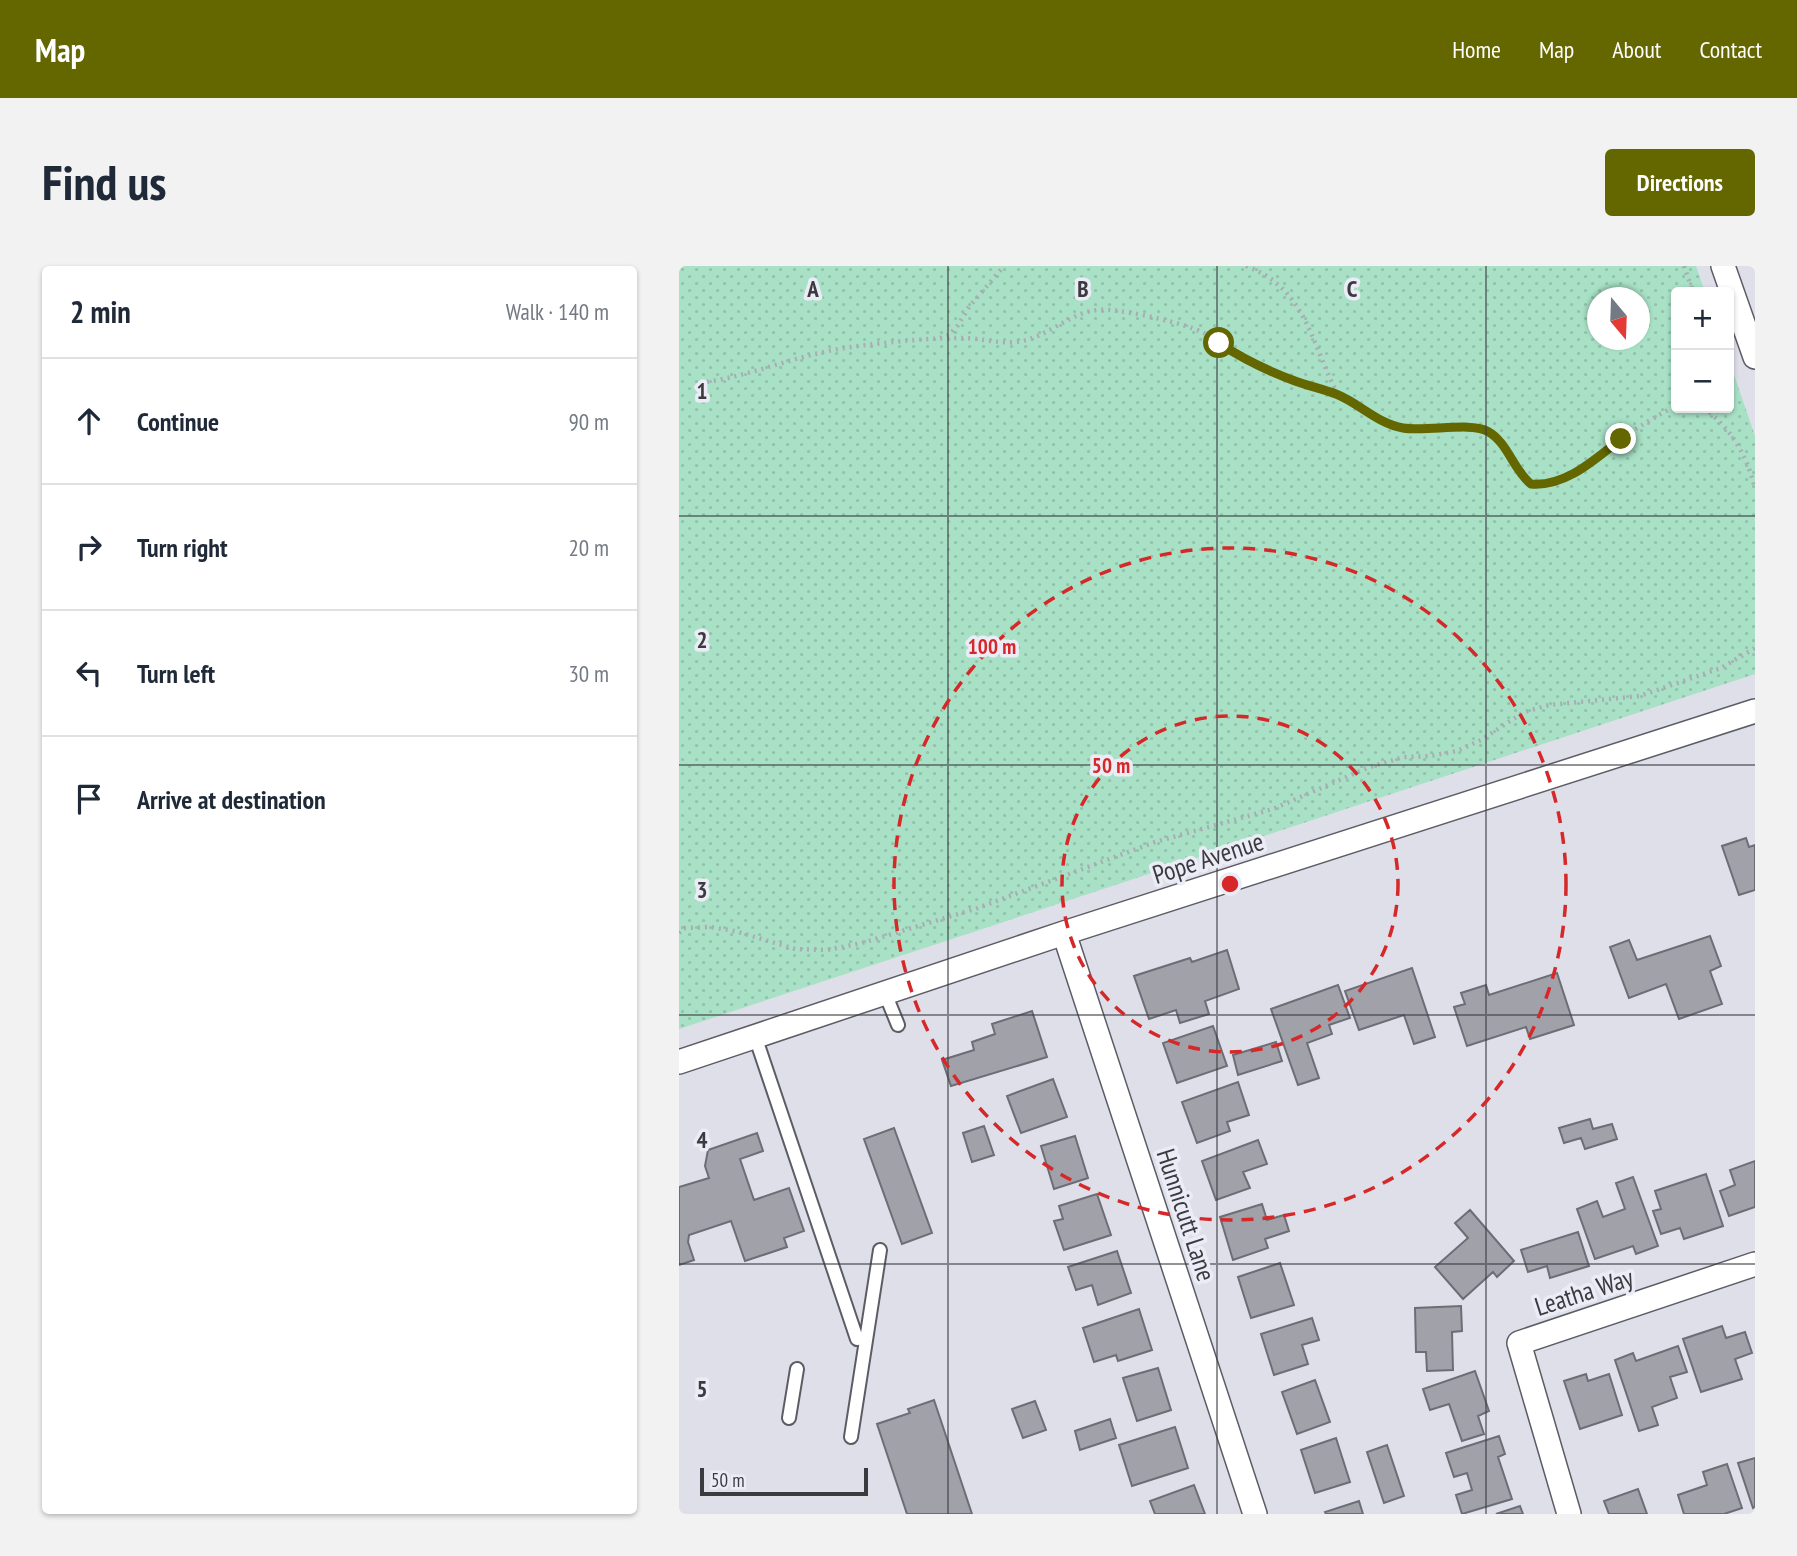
<!DOCTYPE html>
<html lang="en">
<head>
<meta charset="utf-8">
<style>
  :root { --surface:#fff; --page:#f2f2f3; --text:#1f2937; --muted:#747a83; --line:#e0e1e3; --accent:#646600 }
  body { margin:0; font-family:"PT Sans Narrow",sans-serif; background:var(--page); color:var(--text) }
  .controls { position:absolute; right:21px; top:21px; display:grid; overflow:hidden; border-radius:7px; box-shadow:0 2px 5px #0004 }
  .controls button { width:63px; height:63px; display:grid; place-items:center; padding:0; border:0; border-bottom:2px solid var(--line); background:var(--surface); color:var(--text); font:35px sans-serif }
  .compass { position:absolute; left:908px; top:21px; width:63px; height:63px; border-radius:50%; background:var(--surface); box-shadow:0 2px 5px #0004; rotate:161deg }
  .scale { position:absolute; left:21px; bottom:18px; width:168px; box-sizing:border-box; padding-left:7px; border:4px solid #3b3b3f; border-top:0; font-size:19px; line-height:24px; white-space:nowrap; color:#3b3b3f; -webkit-text-stroke:5px #ebecf6; paint-order:stroke }
  .stop { position:absolute; width:21px; height:21px; margin:-16px; border:5px solid #646600; border-radius:50%; background:#fff }
  .stop.end { background:#646600; border-color:#fff; box-shadow:0 2px 7px #0008 }
  .list { margin:0; padding:0; list-style:none }
  h2 { display:flex; justify-content:space-between; align-items:center; height:91px; margin:0; padding:0 28px; font-size:30px }
  h2 small { font-size:23px; font-weight:400; color:var(--muted) }
  .list li { display:grid; grid-template-columns:46px 1fr auto; gap:21px; align-items:center; box-sizing:border-box; height:126px; padding:0 28px; border-top:2px solid var(--line) }
  .list b { display:block; font-size:26px; white-space:nowrap }
  .list em { font-size:23px; font-style:normal; color:var(--muted) }
  .icon { flex:none; width:38px; height:38px; fill:none; stroke:currentColor; stroke-width:2; stroke-linecap:round; stroke-linejoin:round }
  .map { position:relative; flex:none; width:1076px; height:1248px; overflow:hidden; border-radius:7px }
  header { display:flex; align-items:center; gap:42px; box-sizing:border-box; height:98px; padding:0 35px; background:var(--accent); color:#fff }
  header strong { font-size:33px }
  nav { display:flex; gap:38px; margin-inline-start:auto; font-size:24px }
  .intro { display:flex; align-items:center; justify-content:space-between; box-sizing:border-box; height:168px; padding:0 42px }
  h1 { margin:0; font-size:49px }
  .button { padding:18px 32px; border-radius:7px; background:var(--accent); color:#fff; font-size:24px; font-weight:700 }
  main { display:flex; gap:42px; padding:0 42px }
  aside { flex:1; background:var(--surface); border-radius:7px; box-shadow:0 2px 5px #0004 }
  .map>svg:first-child { display:block }
  .green { fill:url(#green-dots); fill-rule:evenodd }
  .building { fill:#a1a1aa; stroke:#6d6d76; stroke-width:2 }
  .lines { fill:none; stroke-linecap:round; stroke-linejoin:round }
  .lane-casing { stroke:#5c5c65; stroke-width:16 }
  .street-casing { stroke:#5c5c65; stroke-width:26 }
  .path { stroke:#ababb4; stroke-width:4.5; stroke-dasharray:2 5; stroke-linecap:butt }
  .lane { stroke:#fff; stroke-width:12 }
  .street { stroke:#fff; stroke-width:23 }
  .route { stroke:#646600; stroke-width:9 }
  .grid { fill:none; stroke:#3b3b3f; stroke-width:2; stroke-opacity:0.55 }
  .ring { fill:none; stroke:#d62828; stroke-width:3.5; stroke-dasharray:12 9 }
  .labels { text-anchor:middle; stroke-width:7; stroke-linejoin:round; paint-order:stroke }
  .street-label { font-size:26px; fill:#3b3b3f; stroke:#ebecf6 }
  .grid-label { font-size:23px; text-anchor:middle; font-weight:bold; fill:#3b3b3f; stroke:#ebecf6; stroke-width:7; stroke-linejoin:round; paint-order:stroke }
  .centre { fill:#d62828; stroke:#ebecf6; stroke-width:3.5 }
  .ring-label { font-size:21px; text-anchor:middle; font-weight:bold; fill:#d62828; stroke:#ebecf6; stroke-width:7; stroke-linejoin:round; paint-order:stroke }
</style>
</head>
<body>
<header>
<strong>Map</strong>
<nav><a>Home</a><a>Map</a><a>About</a><a>Contact</a></nav>
</header>
<div class="intro"><h1>Find us</h1><a class="button">Directions</a></div>
<main>
<aside>
<h2>2 min<small>Walk · 140 m</small></h2>
<ul class="list">
<li><svg class="icon" aria-label="ahead" viewBox="0 0 24 24"><path d="M12 20V5M6 11l6-6 6 6"/></svg><div><b>Continue</b></div><em>90 m</em></li>
<li><svg class="icon" aria-label="right" viewBox="0 0 24 24"><path d="M7 20v-9h11M14 6l5 5-5 5"/></svg><div><b>Turn right</b></div><em>20 m</em></li>
<li><svg class="icon" aria-label="left" viewBox="0 0 24 24"><path d="M17 20v-9H6M10 6l-5 5 5 5"/></svg><div><b>Turn left</b></div><em>30 m</em></li>
<li><svg class="icon" aria-label="arrive" viewBox="0 0 24 24"><path d="M6 21V4h12l-3 4 3 4H6"/></svg><div><b>Arrive at destination</b></div></li>
</ul>
</aside>
<div class="map">
<svg width="1076" height="1248" viewBox="0 0 1076 1248">
  <defs>
    <pattern id="green-dots" width="8" height="8" patternUnits="userSpaceOnUse" patternTransform="scale(1.75)"><rect width="8" height="8" fill="#a8e1c6"/><path d="M2 2h.1M6 6h.1" fill="none" stroke="#92c2ab" stroke-width="1.8" stroke-linecap="round"/></pattern>
  </defs>
  <rect width="100%" height="100%" fill="#dedfe9"/>
  <path class="green" d="M 0,0 L 1017,0 L 1026,26 L 997,26 L 997,142 L 1050,142 L 1050,94 L 1076,170 L 1076,408 L 0,763 ZM 918,32 L 960,32 L 960,74 L 918,74 Z"/>
  <path class="building" d="M 1067,572 L 1070,581 L 1076,579 L 1076,624 L 1060,629 L 1043,580 Z
    M 1031,670 L 1042,700 L 1031,705 L 1043,738 L 1000,753 L 987,718 L 950,732 L 931,681 L 950,674 L 958,694 Z
    M 548,684 L 560,723 L 526,735 L 530,748 L 501,757 L 497,744 L 470,753 L 455,710 L 511,692 L 513,696 Z
    M 733,702 L 756,771 L 735,778 L 725,749 L 680,764 L 666,725 Z
    M 878,707 L 895,759 L 851,773 L 847,761 L 788,780 L 775,741 L 786,738 L 782,727 L 807,719 L 810,729 Z
    M 659,719 L 671,752 L 650,759 L 653,768 L 628,777 L 640,812 L 619,819 L 592,743 Z
    M 353,745 L 368,791 L 272,820 L 263,794 L 295,784 L 293,776 L 316,768 L 313,758 Z
    M 534,760 L 548,800 L 498,817 L 484,777 Z
    M 597,776 L 603,795 L 559,809 L 554,789 Z
    M 374,813 L 388,851 L 342,867 L 328,830 Z
    M 559,816 L 570,849 L 548,856 L 551,865 L 518,877 L 503,836 Z
    M 911,853 L 914,863 L 933,858 L 938,873 L 906,883 L 902,872 L 885,877 L 880,862 Z
    M 305,860 L 315,889 L 293,896 L 284,867 Z
    M 215,862 L 253,967 L 223,978 L 185,873 Z
    M 78,867 L 84,885 L 61,893 L 75,934 L 110,922 L 125,965 L 105,972 L 108,981 L 66,995 L 52,955 L 10,969 L 9,976 L 15,994 L 0,999 L 0,921 L 30,912 L 26,900 L 29,884 Z
    M 396,870 L 409,912 L 375,923 L 362,880 Z
    M 579,874 L 588,898 L 564,906 L 571,922 L 537,934 L 523,895 Z
    M 1076,895 L 1076,941 L 1050,950 L 1041,925 L 1056,919 L 1051,904 Z
    M 1027,908 L 1044,960 L 1005,973 L 1001,962 L 982,968 L 974,945 L 982,943 L 976,925 Z
    M 954,911 L 979,980 L 957,988 L 954,980 L 916,993 L 898,943 L 918,935 L 924,951 L 946,943 L 937,917 Z
    M 418,928 L 432,969 L 385,984 L 375,955 L 384,953 L 380,940 Z
    M 583,938 L 588,954 L 605,949 L 610,965 L 586,973 L 589,982 L 554,994 L 541,951 Z
    M 791,944 L 835,995 L 818,1011 L 814,1006 L 784,1033 L 756,1001 L 789,972 L 776,957 Z
    M 899,966 L 910,1000 L 871,1012 L 868,1000 L 849,1006 L 842,984 Z
    M 438,985 L 452,1027 L 419,1039 L 413,1019 L 397,1024 L 389,1001 Z
    M 601,997 L 615,1039 L 572,1052 L 559,1011 Z
    M 782,1040 L 783,1065 L 773,1066 L 774,1104 L 748,1105 L 747,1086 L 737,1086 L 736,1042 Z
    M 460,1043 L 473,1084 L 439,1095 L 437,1089 L 415,1096 L 404,1062 Z
    M 633,1052 L 640,1074 L 623,1079 L 629,1098 L 595,1109 L 582,1068 Z
    M 1043,1060 L 1047,1072 L 1066,1066 L 1073,1087 L 1056,1093 L 1063,1113 L 1022,1126 L 1004,1073 Z
    M 999,1080 L 1008,1106 L 991,1111 L 998,1132 L 973,1141 L 979,1159 L 960,1165 L 936,1094 L 954,1087 L 957,1095 Z
    M 479,1102 L 492,1144 L 458,1155 L 444,1112 Z
    M 796,1105 L 810,1145 L 799,1150 L 805,1168 L 783,1175 L 770,1138 L 751,1144 L 744,1123 Z
    M 907,1108 L 909,1115 L 930,1108 L 943,1149 L 901,1163 L 885,1115 Z
    M 636,1114 L 651,1156 L 618,1168 L 603,1126 Z
    M 255,1134 L 293,1248 L 228,1248 L 198,1158 L 231,1147 L 229,1143 Z
    M 356,1135 L 367,1164 L 344,1172 L 333,1143 Z
    M 431,1153 L 437,1172 L 401,1184 L 396,1165 Z
    M 496,1161 L 509,1202 L 453,1220 L 440,1179 Z
    M 820,1170 L 826,1188 L 819,1191 L 833,1233 L 783,1248 L 777,1229 L 793,1224 L 788,1207 L 775,1211 L 767,1187 Z
    M 657,1172 L 671,1216 L 636,1227 L 622,1184 Z
    M 708,1179 L 725,1230 L 705,1237 L 688,1186 Z
    M 1076,1192 L 1076,1241 L 1074,1242 L 1059,1197 Z
    M 1048,1198 L 1063,1242 L 1045,1248 L 1005,1248 L 999,1229 L 1028,1219 L 1024,1206 Z
    M 515,1219 L 526,1248 L 476,1248 L 471,1235 Z
    M 959,1223 L 968,1248 L 930,1248 L 925,1235 Z
    M 680,1235 L 684,1248 L 647,1248 L 646,1246 Z
    M 841,1240 L 844,1248 L 817,1248 Z"/>
  <g class="lines">
    <g class="lane-casing">
      <path id="lane" d="M 206,727 L 219,759
        M 76,770 L 178,1073
        M 110,1152 L 118,1103
        M 172,1171 L 201,984"/>
    </g>
    <g class="street-casing">
      <path id="street" d="M 1044,0 L 1076,91
        M 385,667 L 576,1248
        M 0,796 L 385,667 L 1076,445
        M 890,1248 L 840,1077 L 1076,998"/>
    </g>
    <path class="path" d="M 567,0 C 627,22 632,77 658,127
      M 1005,0 L 1014,26
      M 261,72 L 270,69 L 279,59 L 290,41 L 325,0
      M 21,117 C 73,110 120,88 172,81 C 209,76 247,72 284,72 C 301,72 319,78 337,76 C 372,72 394,40 431,44 C 454,46 505,57 525,67 C 544,76 559,92 579,101 C 605,112 634,117 660,129 C 681,138 698,155 721,161 C 748,169 779,154 805,164 C 831,174 834,223 865,218 C 896,214 918,189 943,172 C 960,160 979,150 997,139
      M 1025,142 C 1053,164 1067,188 1076,222
      M 0,667 L 5,662 L 31,661 L 56,665 L 116,683 L 148,684 L 183,677 L 296,643 L 476,576 L 594,543 L 688,502 L 724,491 L 752,490 L 778,485 L 802,474 L 845,446 L 870,439 L 961,430 L 1042,402 L 1076,382"/>
    <use href="#lane" class="lane"/>
    <use href="#street" class="street"/>
  </g>
  <g class="lines">
    <path class="route" d="M 540,77 C 564,93 589,105 616,115 C 630,120 644,123 657,128 C 680,137 699,158 724,162 C 747,166 791,156 808,165 C 829,176 834,204 852,218 C 887,221 916,193 942,173"/>
  </g>
  <path class="grid" d="M 269,0 L 269,1248M 538,0 L 538,1248M 807,0 L 807,1248M 0,250 L 1076,250M 0,499 L 1076,499M 0,749 L 1076,749M 0,998 L 1076,998"/>
  <g class="ring">
    <circle cx="551" cy="618" r="168"/>
    <circle cx="551" cy="618" r="336"/>
  </g>
  <g class="labels">
    <g class="street-label">
      <text transform="translate(529 592) rotate(-18)" y="9">Pope Avenue</text>
      <text transform="translate(507 949) rotate(72)" y="9">Hunnicutt Lane</text>
      <text transform="translate(905 1026) rotate(-18)" y="9">Leatha Way</text>
    </g>
  </g>
  <g class="grid-label">
    <text x="134" y="31">A</text>
    <text x="404" y="31">B</text>
    <text x="673" y="31">C</text>
    <text x="23" y="133">1</text>
    <text x="23" y="382">2</text>
    <text x="23" y="632">3</text>
    <text x="23" y="882">4</text>
    <text x="23" y="1131">5</text>
  </g>
  <circle cx="551" cy="618" r="10" class="centre"/>
  <g class="ring-label">
    <text x="313" y="388">100 m</text>
    <text x="432" y="507">50 m</text>
  </g>
</svg>
<div class="controls">
<button>+</button>
<button>−</button>
</div>
<svg class="compass" viewBox="-18 -18 36 36"><path d="M0-13l5 13h-10z" fill="#e53935"/><path d="M0 13l5-13h-10z" fill="#747a83"/></svg>
<div class="scale">50 m</div>
<div class="stop" style="left:540px;top:77px"></div>
<div class="stop end" style="left:942px;top:173px"></div>
</div>
</main>
</body>
</html>
